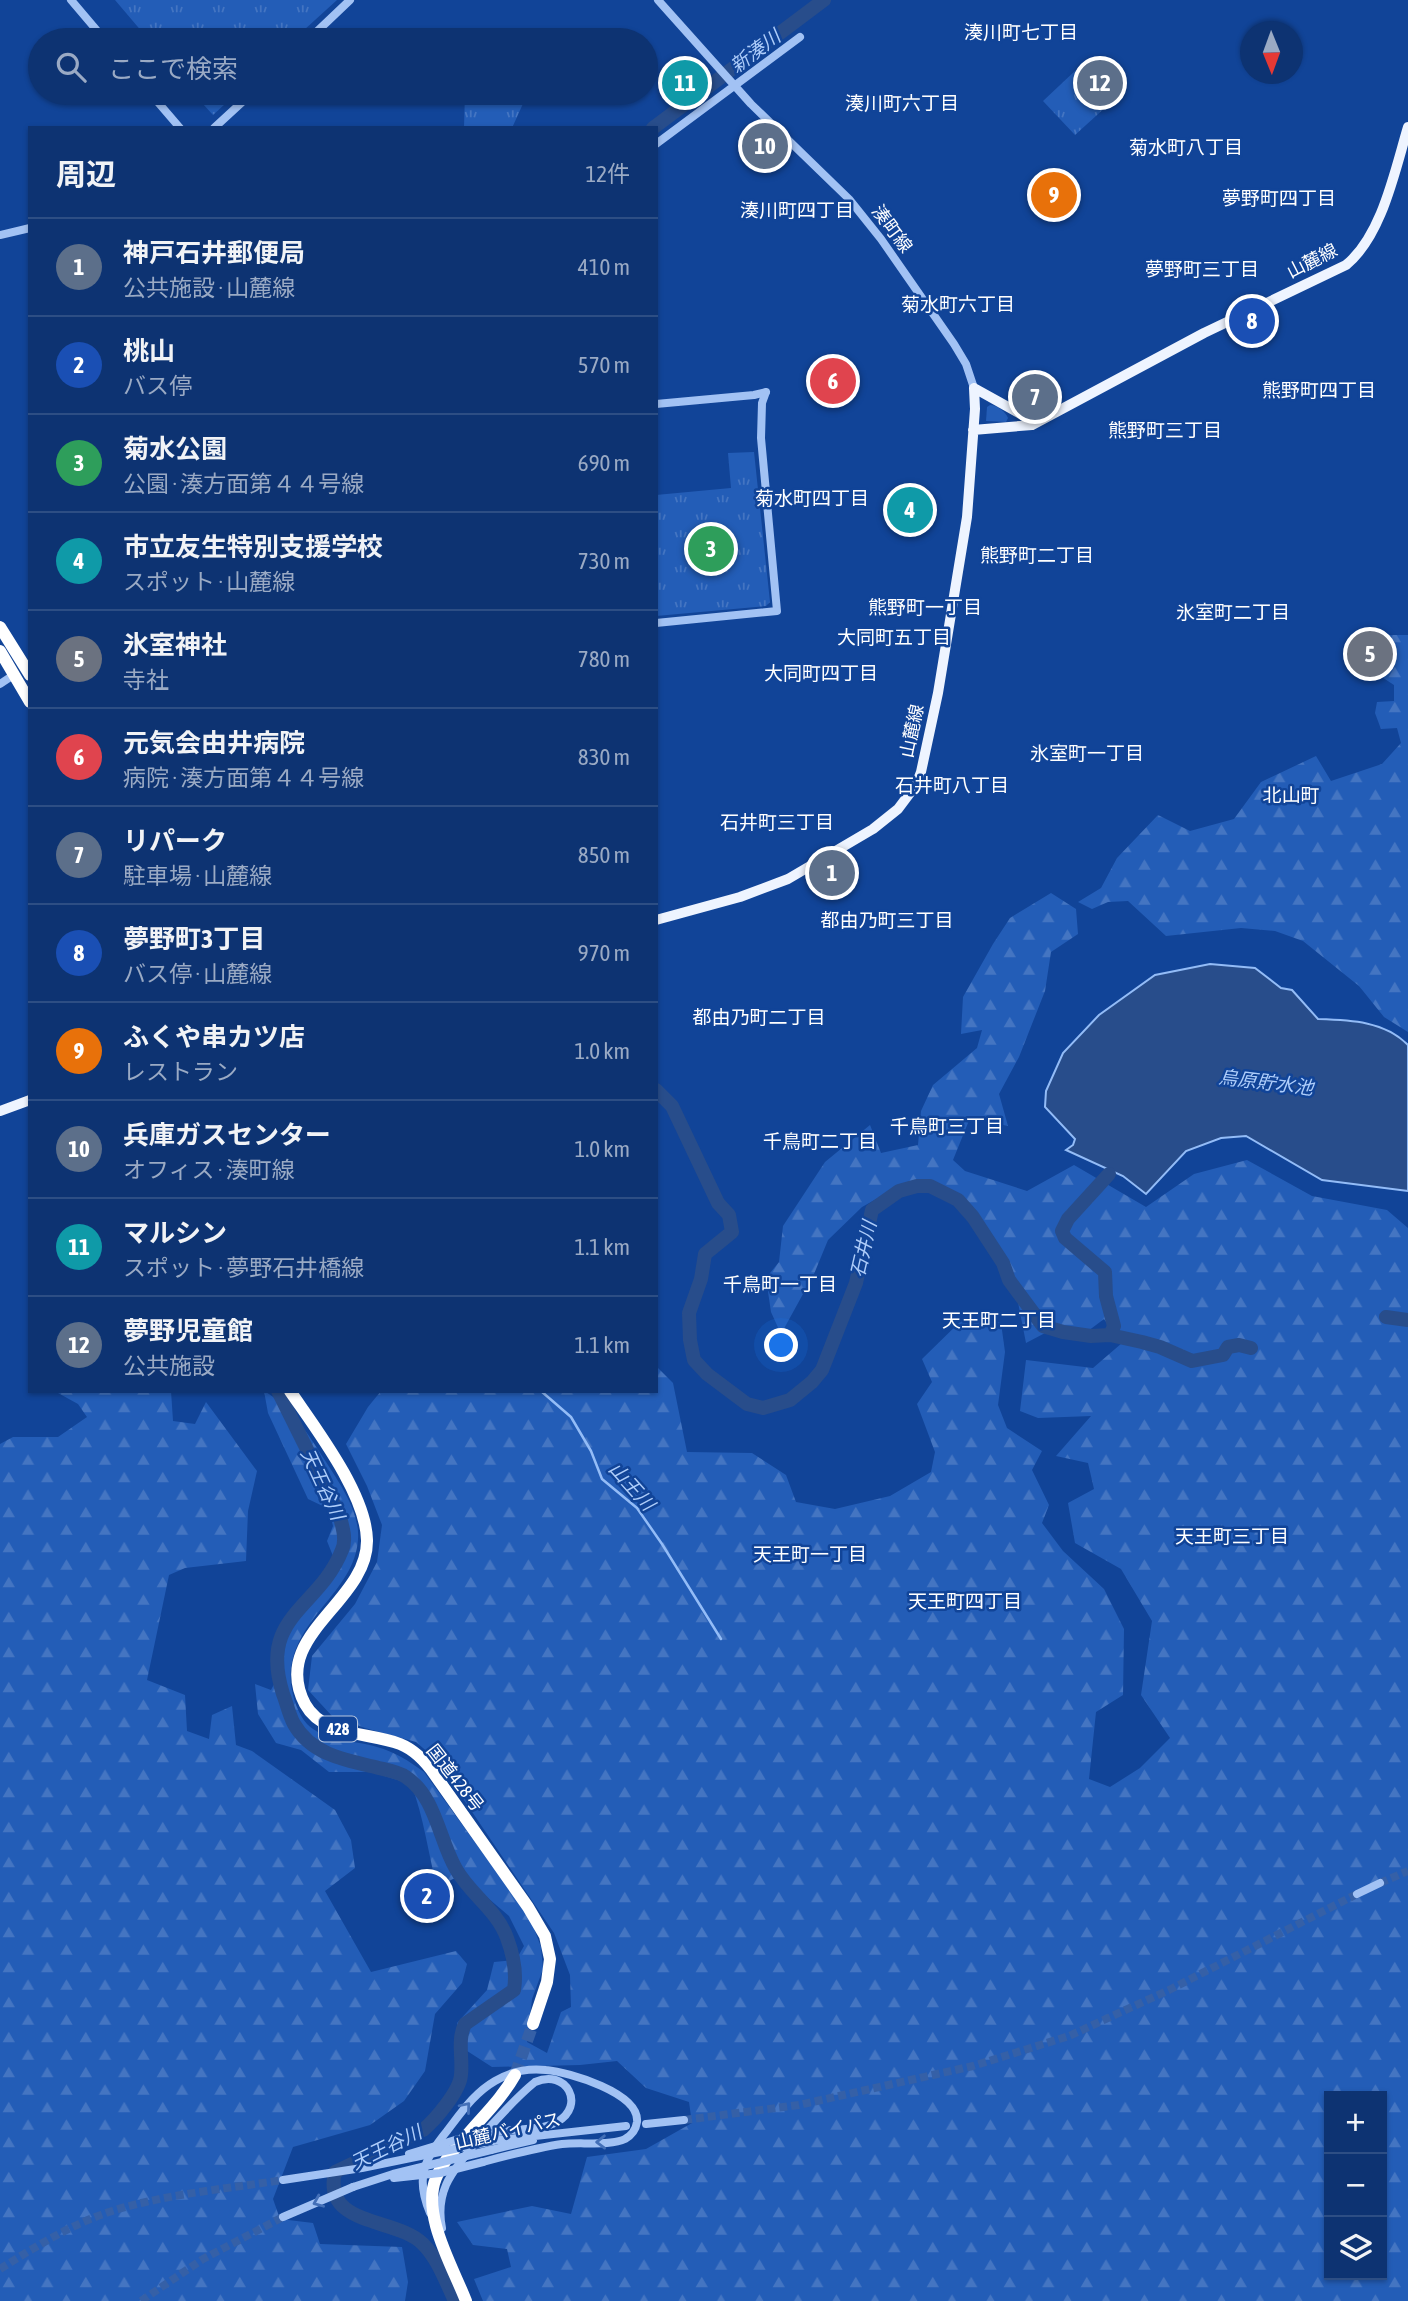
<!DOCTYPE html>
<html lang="ja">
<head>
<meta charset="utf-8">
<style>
  :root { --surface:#0d3372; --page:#1b3f7a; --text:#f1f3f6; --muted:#9aaac4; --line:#2d4e84; --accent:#ffdb64 }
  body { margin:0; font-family:"Asap Condensed","Noto Sans JP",sans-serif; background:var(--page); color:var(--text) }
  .controls { position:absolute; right:21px; bottom:21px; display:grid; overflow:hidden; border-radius:0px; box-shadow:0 2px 5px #0004 }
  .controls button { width:63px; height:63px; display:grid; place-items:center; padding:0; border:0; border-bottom:2px solid var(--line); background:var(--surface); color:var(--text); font:35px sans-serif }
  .compass { position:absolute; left:1240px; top:21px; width:63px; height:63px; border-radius:50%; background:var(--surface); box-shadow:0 2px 5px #0004; rotate:179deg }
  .you { position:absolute; left:782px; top:1346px; width:24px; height:24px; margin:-18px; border:5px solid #fff; border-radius:50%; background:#1a73e8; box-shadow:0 0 0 10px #1a73e833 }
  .badge { display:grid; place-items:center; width:46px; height:46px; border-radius:50%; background:var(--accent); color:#fff; font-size:23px; font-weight:700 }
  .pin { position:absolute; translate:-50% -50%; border:4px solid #fff; box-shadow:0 2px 7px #0006 }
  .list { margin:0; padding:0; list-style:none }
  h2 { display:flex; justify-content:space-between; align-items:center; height:91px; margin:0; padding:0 28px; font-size:30px }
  h2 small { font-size:23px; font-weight:400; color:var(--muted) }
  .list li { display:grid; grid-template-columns:46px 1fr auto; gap:21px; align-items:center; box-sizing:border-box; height:98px; padding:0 28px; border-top:2px solid var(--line) }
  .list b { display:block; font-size:26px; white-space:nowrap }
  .list p { margin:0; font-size:23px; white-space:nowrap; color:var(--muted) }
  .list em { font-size:23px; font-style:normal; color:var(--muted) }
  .icon { flex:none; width:38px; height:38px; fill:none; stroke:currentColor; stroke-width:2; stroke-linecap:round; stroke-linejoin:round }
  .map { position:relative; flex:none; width:1408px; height:2301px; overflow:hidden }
  .search { position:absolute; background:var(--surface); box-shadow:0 2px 5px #0004; left:28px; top:28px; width:630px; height:77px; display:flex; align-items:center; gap:18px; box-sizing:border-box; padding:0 24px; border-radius:38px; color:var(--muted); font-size:26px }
  .panel { position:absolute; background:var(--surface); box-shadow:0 2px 5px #0004; left:28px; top:126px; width:630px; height:1267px; border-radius:0px }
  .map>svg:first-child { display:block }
  .green { fill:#235db7 }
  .forest { fill:url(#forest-firs); fill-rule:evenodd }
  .park { fill:url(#park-tufts) }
  .water { fill:#284d8b; stroke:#93bcf7; stroke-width:2 }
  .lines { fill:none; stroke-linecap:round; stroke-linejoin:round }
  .stream { stroke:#93bcf7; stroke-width:2.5 }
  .river { stroke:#284d8b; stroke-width:14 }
  .minor-tunnel { stroke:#3560a7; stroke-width:8; stroke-dasharray:8 4; stroke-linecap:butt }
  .highway-tunnel { stroke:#3560a7; stroke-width:12; stroke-dasharray:12 6; stroke-linecap:butt }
  .minor { stroke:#a2c2f4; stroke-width:8 }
  .major { stroke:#eef4ff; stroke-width:10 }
  .highway { stroke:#fff; stroke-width:12 }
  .minor-bridge { stroke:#a2c2f4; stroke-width:8 }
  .oneway { stroke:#4470b8 }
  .labels { text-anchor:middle; stroke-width:5; stroke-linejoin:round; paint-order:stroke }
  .shield { fill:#114498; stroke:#b8c7e0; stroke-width:2 }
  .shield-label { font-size:16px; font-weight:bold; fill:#fff }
  .street-label { font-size:18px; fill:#fff; stroke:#114498 }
  .neighbourhood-label { font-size:19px; fill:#fff; stroke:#114498 }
  .water-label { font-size:19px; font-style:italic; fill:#aecdfa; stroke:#114498 }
</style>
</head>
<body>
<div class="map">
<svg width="1408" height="2301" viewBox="0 0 1408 2301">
  <defs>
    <pattern id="forest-firs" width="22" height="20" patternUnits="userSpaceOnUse" patternTransform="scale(1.75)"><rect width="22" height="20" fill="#235db7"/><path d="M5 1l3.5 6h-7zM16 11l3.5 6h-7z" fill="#4475c2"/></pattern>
    <pattern id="park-tufts" width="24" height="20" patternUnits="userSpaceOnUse" patternTransform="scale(1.75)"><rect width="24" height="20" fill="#235db7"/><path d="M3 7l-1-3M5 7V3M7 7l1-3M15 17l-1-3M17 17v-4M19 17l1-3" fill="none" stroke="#4475c2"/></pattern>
  </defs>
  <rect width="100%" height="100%" fill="#114498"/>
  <path class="green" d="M 990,405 C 997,405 1006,412 1008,418 L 1006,422 L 986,421 L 987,407 Z"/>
  <path class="forest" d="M 1386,635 L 1408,635 L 1408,1032 L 1384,1017 L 1359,986 L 1303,941 L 1275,931 L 1241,928 L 1166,936 L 1128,901 L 1108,902 L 1092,909 L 1078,902 L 1101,888 L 1117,858 L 1158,815 L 1190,831 L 1234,819 L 1261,782 L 1316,756 L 1331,781 L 1382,764 L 1401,743 L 1397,728 L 1381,729 L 1375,713 L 1377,702 L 1394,701 L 1394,685 L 1371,670 Z
    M 1051,893 L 1076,909 L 1078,934 L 1051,952 L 1045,991 L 1019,1057 L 999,1094 L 1008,1126 L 970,1118 L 953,1160 L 965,1171 L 1027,1191 L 1074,1165 L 1146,1207 L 1194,1174 L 1247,1160 L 1312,1196 L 1387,1210 L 1408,1228 L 1408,2301 L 483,2301 L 474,2279 L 511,2267 L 507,2249 L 473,2245 L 457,2222 L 532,2206 L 571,2214 L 587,2157 L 646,2149 L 692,2123 L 689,2102 L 646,2088 L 617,2061 L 580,2065 L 492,2067 L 461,2047 L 457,2023 L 487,1990 L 494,1962 L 516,1960 L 524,1946 L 509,1916 L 461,1875 L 437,1887 C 428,1853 424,1817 411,1784 L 371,1772 L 329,1772 L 301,1750 L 276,1743 L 258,1714 L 255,1684 L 271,1690 L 281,1671 L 274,1637 L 335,1561 L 327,1541 L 333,1526 L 329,1509 L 308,1499 L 268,1413 L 264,1391 C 293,1408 308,1434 326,1462 C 340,1484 360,1512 358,1539 C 355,1595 285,1621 291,1685 C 293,1698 298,1714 307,1724 C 325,1742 355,1740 377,1747 C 395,1752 409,1761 424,1772 L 530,1918 L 541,1947 L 543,1969 L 532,1999 L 527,2042 L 547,2053 L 561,2012 L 571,2007 L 570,1975 L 554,1933 L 437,1760 L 416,1742 L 365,1728 L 332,1716 L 308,1690 L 312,1656 L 355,1604 L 377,1562 L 382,1525 L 367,1486 L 346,1444 L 368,1407 L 381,1391 L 656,1391 L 656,1366 L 673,1383 L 687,1452 L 752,1453 L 786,1475 L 796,1502 L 835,1509 L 890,1496 L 931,1472 L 935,1452 L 917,1404 L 932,1382 L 922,1359 L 966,1316 L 1001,1323 L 1005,1352 L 998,1405 L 1007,1428 L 1042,1451 L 1032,1470 L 1049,1505 L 1042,1523 L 1063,1551 L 1104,1589 L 1124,1629 L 1123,1695 L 1096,1712 L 1089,1779 L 1110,1787 L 1140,1768 L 1170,1738 L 1141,1695 L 1152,1621 L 1121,1569 L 1075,1543 L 1068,1503 L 1094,1489 L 1088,1463 L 1056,1456 L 1091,1416 L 1038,1418 L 1020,1411 L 1026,1360 L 1093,1368 L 1122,1343 L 1104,1319 L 1076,1340 L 1045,1333 L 1026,1343 L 1015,1287 L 993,1236 L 958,1200 L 930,1185 L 896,1188 L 862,1207 L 828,1240 L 814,1274 L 781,1334 L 771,1312 L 766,1278 L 779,1262 L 783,1226 L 825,1162 L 870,1125 L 881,1153 L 918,1145 L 921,1111 L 933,1085 L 977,1048 L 982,1030 L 961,1034 L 963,997 L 993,944 L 1010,918 ZM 1329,2096 L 1382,2096 L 1382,2275 L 1329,2275 Z
    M 60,1391 L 171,1391 L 173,1421 L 195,1424 L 206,1402 L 257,1471 L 248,1511 L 246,1561 L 185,1568 L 169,1575 L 147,1680 L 185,1695 L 187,1731 L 209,1739 L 212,1715 L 232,1706 L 236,1745 L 252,1751 L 335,1810 L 351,1840 L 355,1868 L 325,1891 L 371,1972 L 456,1951 L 467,1964 L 462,1983 L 435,2014 L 425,2071 L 404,2101 L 370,2125 L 293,2147 L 273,2199 L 280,2219 L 313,2223 L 320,2244 L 402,2247 L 408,2282 L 405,2301 L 0,2301 L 0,1444 L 13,1437 L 58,1437 L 87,1417 L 78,1404 L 58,1393 Z"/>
  <path class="park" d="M 115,0 L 337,0 L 293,40 L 149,40 Z
    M 1076,70 L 1108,105 L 1075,135 L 1043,101 Z
    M 193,93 L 237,93 L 213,115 Z
    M 465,93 L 513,93 L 526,97 L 512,128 L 464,128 Z
    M 754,452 L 770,602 L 766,606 L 656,616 L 656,495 L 731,488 L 728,453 Z"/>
  <path class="water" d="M 1210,964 L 1255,968 L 1281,988 L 1292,990 L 1318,1019 C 1350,1020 1385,1021 1408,1045 L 1408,1191 L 1322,1180 L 1246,1136 L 1221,1138 L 1186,1151 L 1146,1194 L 1123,1176 L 1066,1150 L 1073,1145 L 1075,1139 L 1045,1107 L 1046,1091 L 1063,1053 L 1099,1015 L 1155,975 Z"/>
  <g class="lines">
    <path class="stream" d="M 541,1391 L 571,1417 L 591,1451 L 602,1479 L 637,1508 L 662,1544 L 721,1639"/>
    <path class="river" d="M 653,128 L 824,0
      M 656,1090 L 672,1106 L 718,1203 L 729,1215 L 732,1232 L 705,1254 L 701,1279 L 689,1313 L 690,1340 L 694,1360 L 707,1374 L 747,1404 L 763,1408 L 790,1400 L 812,1382 L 822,1370 L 856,1283 L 872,1210 L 899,1191 L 917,1186 L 930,1186 L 958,1200 L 973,1217 L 1003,1263 L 1009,1280 L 1043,1326 L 1063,1332 L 1091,1336 L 1110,1335 L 1142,1342 L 1160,1347 L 1192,1361 L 1223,1355 L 1228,1347 L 1239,1345 L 1251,1348
      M 1109,1174 L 1068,1219 L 1062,1231 L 1065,1238 L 1105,1272 L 1106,1296 L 1114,1326 L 1110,1335
      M 1386,1317 L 1408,1320
      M 278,1391 L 339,1514 C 342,1525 347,1539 342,1550 C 319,1609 258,1615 283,1694 C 287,1704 289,1715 294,1724 C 311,1754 344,1760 375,1767 C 386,1770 397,1771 406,1777 C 436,1797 439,1840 456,1869 C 470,1894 497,1910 507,1938 C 513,1954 517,1972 514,1990 L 465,2024 C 457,2040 463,2058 461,2075 C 460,2091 435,2120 423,2130 L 335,2172 C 322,2227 396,2217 423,2244 C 438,2259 446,2282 455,2301"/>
    <path class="minor-tunnel" d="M 1380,1883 L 1408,1871
      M 684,2120 L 799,2105 L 973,2066 L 1069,2036 L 1169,1990 L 1357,1894
      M 0,2269 C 35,2247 70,2225 109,2212 C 165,2194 225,2189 283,2180
      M 141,2301 L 203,2259 L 283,2217"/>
    <path class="highway-tunnel" d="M 515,2075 L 533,2024"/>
    <path class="minor" d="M 71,0 L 105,40
      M 658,0 L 751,104 L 849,199 L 881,239 L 954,344 L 966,364 L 974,388
      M 308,40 L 350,0
      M 150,93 L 180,128
      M 214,128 L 252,93
      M 656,144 L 800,37
      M 0,235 L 30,228
      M 656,404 L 754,395 L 766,392
      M 656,623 L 777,611 L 761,438 L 762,403 L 766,392
      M 0,684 L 15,674
      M 1357,1894 L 1380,1883
      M 646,2124 L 684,2120
      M 498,2140 L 626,2126
      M 491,2150 L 533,2140
      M 430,2213 C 415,2178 424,2159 447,2131 C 461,2113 474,2093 495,2081 C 510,2072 528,2068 546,2070 C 569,2072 640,2093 637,2122 C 636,2129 632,2135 625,2139 C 611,2146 579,2142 562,2144 C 535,2148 509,2155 483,2162
      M 283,2217 L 353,2187
      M 442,2228 C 439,2213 440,2199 446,2185 C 456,2161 513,2100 535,2082 C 567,2068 586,2106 557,2122 C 541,2130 520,2129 503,2131"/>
    <path class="major" d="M 974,388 L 1026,417 L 1044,418
      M 973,430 L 1032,425 L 1204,333 L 1346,265 C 1382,236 1395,170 1408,127
      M 656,920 L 740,897 L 788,879 L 873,829 L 898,809 L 916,785 L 921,772 L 938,693 L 967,517 L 975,409 L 974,388
      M 0,1111 L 30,1100"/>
    <path class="highway" d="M 0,627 L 30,675
      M 0,651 L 30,702
      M 290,1391 C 316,1429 366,1494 367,1540 C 368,1603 269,1635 305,1704 C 323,1737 369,1732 400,1744 C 415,1750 426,1762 435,1775 L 528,1907 L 545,1936 L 550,1959 L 547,1982 L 533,2024
      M 466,2301 C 453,2267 421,2214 436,2178 C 443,2161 456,2148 468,2134 C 485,2114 502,2098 515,2075"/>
    <path class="minor-bridge" d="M 409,2154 L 455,2140 L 503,2131
      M 394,2178 L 440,2173 L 483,2162
      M 283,2180 L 362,2168 L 498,2140
      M 353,2187 L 393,2174 L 491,2150"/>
  </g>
  <defs><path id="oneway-chevron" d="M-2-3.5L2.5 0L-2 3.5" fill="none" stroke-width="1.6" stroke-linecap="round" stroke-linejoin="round" transform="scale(1.75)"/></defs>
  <g class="oneway">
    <use href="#oneway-chevron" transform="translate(466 2107) rotate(-50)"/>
    <use href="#oneway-chevron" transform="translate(601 2142) rotate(179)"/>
    <use href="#oneway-chevron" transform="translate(318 2202) rotate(157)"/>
  </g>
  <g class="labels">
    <rect class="shield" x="319" y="1716.5" width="38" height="25" rx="5"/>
    <g class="shield-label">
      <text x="338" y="1735">428</text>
    </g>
    <g class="street-label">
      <text transform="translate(892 229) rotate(53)" y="6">湊町線</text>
      <text transform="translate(1312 261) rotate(-27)" y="6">山麓線</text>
      <text transform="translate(912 731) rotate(-78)" y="6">山麓線</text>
      <text transform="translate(455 1778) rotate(52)" y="6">国道428号</text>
      <text transform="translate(508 2131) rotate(-13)" y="6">山麓バイパス</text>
    </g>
    <g class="neighbourhood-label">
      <text x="1021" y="39">湊川町七丁目</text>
      <text x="902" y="110">湊川町六丁目</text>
      <text x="1186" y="154">菊水町八丁目</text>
      <text x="1279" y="205">夢野町四丁目</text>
      <text x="797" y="217">湊川町四丁目</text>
      <text x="1202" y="276">夢野町三丁目</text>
      <text x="958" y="311">菊水町六丁目</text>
      <text x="1319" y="397">熊野町四丁目</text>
      <text x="1165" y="437">熊野町三丁目</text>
      <text x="812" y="505">菊水町四丁目</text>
      <text x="1037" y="562">熊野町二丁目</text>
      <text x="925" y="614">熊野町一丁目</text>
      <text x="1233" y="619">氷室町二丁目</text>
      <text x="894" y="644">大同町五丁目</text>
      <text x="821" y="680">大同町四丁目</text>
      <text x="1087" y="760">氷室町一丁目</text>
      <text x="952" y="792">石井町八丁目</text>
      <text x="1291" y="802">北山町</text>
      <text x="777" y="829">石井町三丁目</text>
      <text x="887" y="927">都由乃町三丁目</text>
      <text x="759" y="1024">都由乃町二丁目</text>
      <text x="947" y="1133">千鳥町三丁目</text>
      <text x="820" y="1148">千鳥町二丁目</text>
      <text x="780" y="1291">千鳥町一丁目</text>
      <text x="999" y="1327">天王町二丁目</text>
      <text x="1232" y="1543">天王町三丁目</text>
      <text x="810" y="1561">天王町一丁目</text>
      <text x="965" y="1608">天王町四丁目</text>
    </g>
    <g class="water-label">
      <text transform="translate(755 51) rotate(-37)" y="7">新湊川</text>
      <text transform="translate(1266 1082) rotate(7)" y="7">烏原貯水池</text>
      <text transform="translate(863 1249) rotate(-77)" y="7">石井川</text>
      <text transform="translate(323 1484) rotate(65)" y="7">天王谷川</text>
      <text transform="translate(632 1486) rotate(48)" y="7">山王川</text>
      <text transform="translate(386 2147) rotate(-26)" y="7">天王谷川</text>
    </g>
  </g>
</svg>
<div class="controls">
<button>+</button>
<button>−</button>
<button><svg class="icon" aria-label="layers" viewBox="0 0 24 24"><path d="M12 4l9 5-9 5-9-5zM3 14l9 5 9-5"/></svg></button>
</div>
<svg class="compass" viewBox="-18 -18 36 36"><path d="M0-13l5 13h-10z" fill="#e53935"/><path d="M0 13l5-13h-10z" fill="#9aaac4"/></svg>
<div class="you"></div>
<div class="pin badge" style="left:832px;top:873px;background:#5c6f8a">1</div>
<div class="pin badge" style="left:427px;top:1896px;background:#1a4fb4">2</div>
<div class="pin badge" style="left:711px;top:549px;background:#2e9e5b">3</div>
<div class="pin badge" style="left:910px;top:510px;background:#0f9aa8">4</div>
<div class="pin badge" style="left:1370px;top:654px;background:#6b7280">5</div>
<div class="pin badge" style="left:833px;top:381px;background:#e0444e">6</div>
<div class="pin badge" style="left:1035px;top:397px;background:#5c6f8a">7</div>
<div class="pin badge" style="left:1252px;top:321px;background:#1a4fb4">8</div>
<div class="pin badge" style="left:1054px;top:195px;background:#e8710a">9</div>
<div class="pin badge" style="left:765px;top:146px;background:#5c6f8a">10</div>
<div class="pin badge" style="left:685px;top:83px;background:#0f9aa8">11</div>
<div class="pin badge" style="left:1100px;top:83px;background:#5c6f8a">12</div>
<div class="search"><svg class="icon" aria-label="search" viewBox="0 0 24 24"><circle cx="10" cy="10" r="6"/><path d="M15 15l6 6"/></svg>ここで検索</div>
<section class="panel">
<h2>周辺<small>12件</small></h2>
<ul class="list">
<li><span class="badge" style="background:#5c6f8a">1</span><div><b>神戸石井郵便局</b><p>公共施設 · 山麓線</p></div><em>410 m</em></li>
<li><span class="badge" style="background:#1a4fb4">2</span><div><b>桃山</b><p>バス停</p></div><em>570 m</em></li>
<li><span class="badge" style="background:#2e9e5b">3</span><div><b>菊水公園</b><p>公園 · 湊方面第４４号線</p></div><em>690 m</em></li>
<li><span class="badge" style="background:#0f9aa8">4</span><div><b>市立友生特別支援学校</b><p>スポット · 山麓線</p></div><em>730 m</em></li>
<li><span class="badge" style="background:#6b7280">5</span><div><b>氷室神社</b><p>寺社</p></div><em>780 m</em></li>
<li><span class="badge" style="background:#e0444e">6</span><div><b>元気会由井病院</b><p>病院 · 湊方面第４４号線</p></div><em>830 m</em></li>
<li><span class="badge" style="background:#5c6f8a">7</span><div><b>リパーク</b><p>駐車場 · 山麓線</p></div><em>850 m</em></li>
<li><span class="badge" style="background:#1a4fb4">8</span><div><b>夢野町3丁目</b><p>バス停 · 山麓線</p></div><em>970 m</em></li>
<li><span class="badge" style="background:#e8710a">9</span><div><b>ふくや串カツ店</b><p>レストラン</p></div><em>1.0 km</em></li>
<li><span class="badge" style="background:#5c6f8a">10</span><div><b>兵庫ガスセンター</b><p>オフィス · 湊町線</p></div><em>1.0 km</em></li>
<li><span class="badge" style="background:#0f9aa8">11</span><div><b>マルシン</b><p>スポット · 夢野石井橋線</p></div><em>1.1 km</em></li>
<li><span class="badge" style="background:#5c6f8a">12</span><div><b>夢野児童館</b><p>公共施設</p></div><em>1.1 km</em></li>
</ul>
</section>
</div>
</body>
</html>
